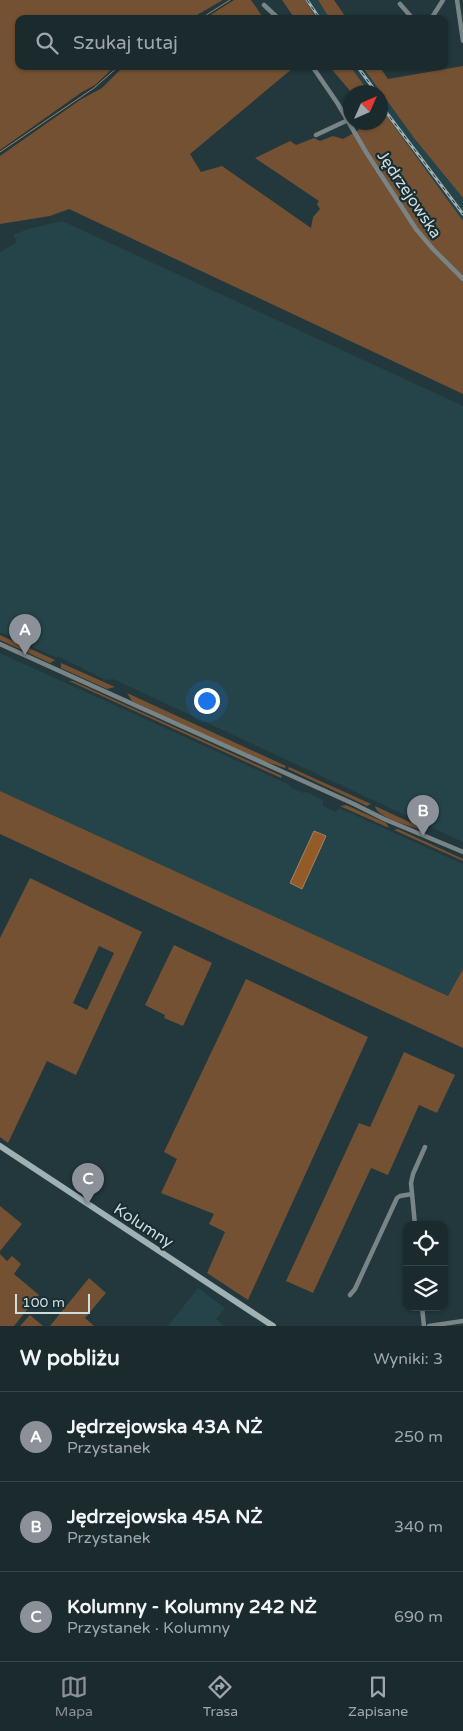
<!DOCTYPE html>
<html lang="pl">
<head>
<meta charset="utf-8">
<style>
  :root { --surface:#1a2a2d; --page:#233235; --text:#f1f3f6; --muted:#9fa7aa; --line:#384649; --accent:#8c9099 }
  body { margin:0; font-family:"Varela Round",sans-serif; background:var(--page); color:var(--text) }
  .controls { position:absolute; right:15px; bottom:15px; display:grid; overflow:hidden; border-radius:10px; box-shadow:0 1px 4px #0004 }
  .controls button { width:45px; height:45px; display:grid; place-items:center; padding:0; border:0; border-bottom:1px solid var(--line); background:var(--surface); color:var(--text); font:25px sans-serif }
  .compass { position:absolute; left:343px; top:85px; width:45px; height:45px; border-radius:50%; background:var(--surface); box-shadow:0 1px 4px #0004; rotate:45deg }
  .scale { position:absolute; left:15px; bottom:12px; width:75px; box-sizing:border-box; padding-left:5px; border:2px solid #d0dddf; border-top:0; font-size:14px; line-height:18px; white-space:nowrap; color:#d0dddf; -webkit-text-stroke:4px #192e32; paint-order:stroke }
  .you { position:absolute; left:206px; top:700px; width:18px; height:18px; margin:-12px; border:4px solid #fff; border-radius:50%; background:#1a73e8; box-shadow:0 0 0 8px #1a73e833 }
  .badge { display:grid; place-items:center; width:32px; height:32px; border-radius:50%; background:var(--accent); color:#fff; font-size:16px; font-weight:700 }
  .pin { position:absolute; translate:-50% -41px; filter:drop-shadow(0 1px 2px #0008) }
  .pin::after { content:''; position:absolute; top:26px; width:18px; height:15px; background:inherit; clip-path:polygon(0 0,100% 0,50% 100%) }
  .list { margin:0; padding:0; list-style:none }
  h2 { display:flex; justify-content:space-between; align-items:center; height:65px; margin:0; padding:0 20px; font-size:21px }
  h2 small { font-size:16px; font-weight:400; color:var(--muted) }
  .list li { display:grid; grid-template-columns:32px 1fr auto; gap:15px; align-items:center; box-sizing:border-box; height:90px; padding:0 20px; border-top:1px solid var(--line) }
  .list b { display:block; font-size:19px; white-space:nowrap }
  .list p { margin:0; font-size:16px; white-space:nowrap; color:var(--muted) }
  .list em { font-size:16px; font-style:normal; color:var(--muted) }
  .icon { flex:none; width:28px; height:28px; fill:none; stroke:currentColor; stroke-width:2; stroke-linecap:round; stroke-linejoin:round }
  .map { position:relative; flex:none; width:463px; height:1326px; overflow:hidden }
  .search { position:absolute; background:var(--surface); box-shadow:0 1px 4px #0004; left:15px; right:15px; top:15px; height:55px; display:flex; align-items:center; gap:12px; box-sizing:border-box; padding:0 18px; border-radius:10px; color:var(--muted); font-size:19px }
  .sheet { height:335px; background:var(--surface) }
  nav { display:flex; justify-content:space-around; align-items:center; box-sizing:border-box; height:70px; border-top:1px solid var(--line); background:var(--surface); font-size:14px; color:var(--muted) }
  nav a { display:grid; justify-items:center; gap:2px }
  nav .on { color:var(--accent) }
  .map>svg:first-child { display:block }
  .built { fill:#25444a }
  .green { fill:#745133; fill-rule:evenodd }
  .water { fill:#925b28; stroke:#a5825f }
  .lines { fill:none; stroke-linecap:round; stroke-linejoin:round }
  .stream { stroke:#a5825f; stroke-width:1 }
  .street { stroke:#798486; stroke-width:4.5 }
  .secondary { stroke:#a0b1b4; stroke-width:6 }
  .rail-casing { stroke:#a1b0b3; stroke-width:3 }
  .rail { stroke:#192e32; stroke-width:1; stroke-dasharray:4; stroke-linecap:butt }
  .labels { text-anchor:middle; stroke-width:4.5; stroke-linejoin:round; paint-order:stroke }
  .street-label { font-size:16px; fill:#d0dddf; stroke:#192e32 }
</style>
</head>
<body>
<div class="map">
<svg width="463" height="1326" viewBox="0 0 463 1326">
  <rect width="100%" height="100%" fill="#23383c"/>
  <path class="built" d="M 305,0 L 318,0 L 330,19 L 317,19 Z
    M 350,66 L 362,66 L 414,138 L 463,198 L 463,221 L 381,108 L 380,92 L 369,92 Z
    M 62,221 L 463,406 L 463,842 L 113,679 L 106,680 L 60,657 L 55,657 L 0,632 L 0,252 L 17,242 L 13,235 L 28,229 Z
    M 0,653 L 290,785 L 292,788 L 303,793 L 306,792 L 323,800 L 323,806 L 336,812 L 339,808 L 463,864 L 463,969 L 448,996 L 0,791 Z
    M 198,1288 L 225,1308 L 216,1319 L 224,1326 L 168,1326 Z"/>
  <path class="green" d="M 0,0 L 223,0 L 190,19 L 19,19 L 19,66 L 115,66 L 95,85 L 82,92 L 0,150 Z
    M 234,0 L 251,0 L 262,16 L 270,19 L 204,19 Z
    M 282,0 L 305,0 L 317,19 L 295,19 Z
    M 318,0 L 334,0 L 347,19 L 330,19 Z
    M 124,66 L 299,66 L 298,69 L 293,68 L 190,154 L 201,172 L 222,166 L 311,228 L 313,217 L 320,209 L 317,204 L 319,201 L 255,158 L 290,141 L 296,145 L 314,138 L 320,141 L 333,136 L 343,139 L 359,130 L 354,123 L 380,122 L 381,108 L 463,221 L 463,394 L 69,209 L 50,216 L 0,224 L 0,156 L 80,100 L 102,88 Z
    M 329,66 L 350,66 L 369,92 L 351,92 Z
    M 362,66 L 379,66 L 388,79 L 463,66 L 463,198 L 414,138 Z
    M 0,635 L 55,660 L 50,663 L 0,640 Z
    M 61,663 L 115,687 L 107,689 L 61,668 Z
    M 69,681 L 73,681 L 282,776 L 281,778 Z
    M 127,693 L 286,766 L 285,768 L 258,759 L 132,701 Z
    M 289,767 L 371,804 L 367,806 L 288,769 Z
    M 0,791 L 448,996 L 463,969 L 463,1048 L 0,834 Z
    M 346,805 L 386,823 L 389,828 L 340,806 Z
    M 375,806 L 420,827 L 419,829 C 408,825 377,818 375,806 Z
    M 398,829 L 463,859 L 463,861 L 394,830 Z
    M 30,878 L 142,932 L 76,1075 L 47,1061 L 8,1143 L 0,1137 L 0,938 ZM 99,946 L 114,953 L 87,1010 L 73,1003 Z
    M 174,945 L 212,963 L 183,1026 L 164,1018 L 165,1015 L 145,1005 Z
    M 246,979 L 368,1037 L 248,1300 L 207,1273 L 225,1232 L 209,1224 L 214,1214 L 161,1193 L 177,1159 L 164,1152 Z
    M 404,1052 L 455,1075 L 437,1113 L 419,1105 L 388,1175 L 371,1168 L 313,1293 L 286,1281 L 359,1123 L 370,1127 Z
    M 0,1206 L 22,1224 L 0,1251 Z
    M 0,1254 L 7,1261 L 12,1256 L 21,1264 L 14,1274 L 39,1295 L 14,1326 L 0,1326 Z
    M 89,1278 L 106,1293 L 85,1318 L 94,1326 L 50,1326 Z
    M 30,1315 L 43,1326 L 20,1326 Z"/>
  <path class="water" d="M 314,831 L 326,836 L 302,889 L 290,883 Z"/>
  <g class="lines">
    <path class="stream" d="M 200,19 L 230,0
      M 0,152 L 94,88 L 119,66"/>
    <path class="street" d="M 457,0 L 463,41
      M 400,4 L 413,19
      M 264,5 L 279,19
      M 431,19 L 443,0
      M 312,66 L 338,104 L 366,152 L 416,229 L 433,249 L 463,279
      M 316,135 L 348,120
      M 0,644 L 354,804 L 384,819 L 463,852
      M 415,1225 L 411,1183 L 413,1174 L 425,1147
      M 350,1295 L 355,1289 L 397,1198 L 400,1196 L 412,1194
      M 422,1307 L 424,1326
      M 429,1326 L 463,1321"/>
    <path class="secondary" d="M 0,1146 L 273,1326"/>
    <g class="rail-casing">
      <path id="rail" d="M 307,0 L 320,19
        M 357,66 L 376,92
        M 380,104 L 463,214"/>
    </g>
    <use href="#rail" class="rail"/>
  </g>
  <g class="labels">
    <g class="street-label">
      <text transform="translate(410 194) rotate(56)" y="6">Jędrzejowska</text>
      <text transform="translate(144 1225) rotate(33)" y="6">Kolumny</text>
    </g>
  </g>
</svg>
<div class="controls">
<button><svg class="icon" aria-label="locate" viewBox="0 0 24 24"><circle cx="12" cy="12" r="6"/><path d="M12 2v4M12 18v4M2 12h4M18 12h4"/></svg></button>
<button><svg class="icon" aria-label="layers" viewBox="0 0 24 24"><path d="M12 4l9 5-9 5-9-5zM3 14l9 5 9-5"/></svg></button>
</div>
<svg class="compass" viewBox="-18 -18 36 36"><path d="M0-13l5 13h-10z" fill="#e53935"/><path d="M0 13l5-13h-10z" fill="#9fa7aa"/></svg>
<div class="scale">100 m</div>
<div class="you"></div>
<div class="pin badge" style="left:25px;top:655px">A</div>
<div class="pin badge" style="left:423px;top:836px">B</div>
<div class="pin badge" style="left:88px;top:1204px">C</div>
<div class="search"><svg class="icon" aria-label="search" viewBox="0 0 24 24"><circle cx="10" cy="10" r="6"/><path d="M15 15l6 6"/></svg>Szukaj tutaj</div>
</div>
<section class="sheet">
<h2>W pobliżu<small>Wyniki: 3</small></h2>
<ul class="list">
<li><span class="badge">A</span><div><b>Jędrzejowska 43A NŻ</b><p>Przystanek</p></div><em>250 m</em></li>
<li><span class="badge">B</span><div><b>Jędrzejowska 45A NŻ</b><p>Przystanek</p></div><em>340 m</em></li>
<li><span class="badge">C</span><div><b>Kolumny - Kolumny 242 NŻ</b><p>Przystanek · Kolumny</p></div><em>690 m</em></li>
</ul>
</section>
<nav>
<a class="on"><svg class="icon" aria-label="map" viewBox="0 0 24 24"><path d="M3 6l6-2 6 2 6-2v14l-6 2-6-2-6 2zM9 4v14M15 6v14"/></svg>Mapa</a>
<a><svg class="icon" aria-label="directions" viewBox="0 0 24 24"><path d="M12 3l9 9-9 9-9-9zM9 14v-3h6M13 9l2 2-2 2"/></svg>Trasa</a>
<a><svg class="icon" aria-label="saved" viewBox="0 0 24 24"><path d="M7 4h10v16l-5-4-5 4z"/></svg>Zapisane</a>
</nav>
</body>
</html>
